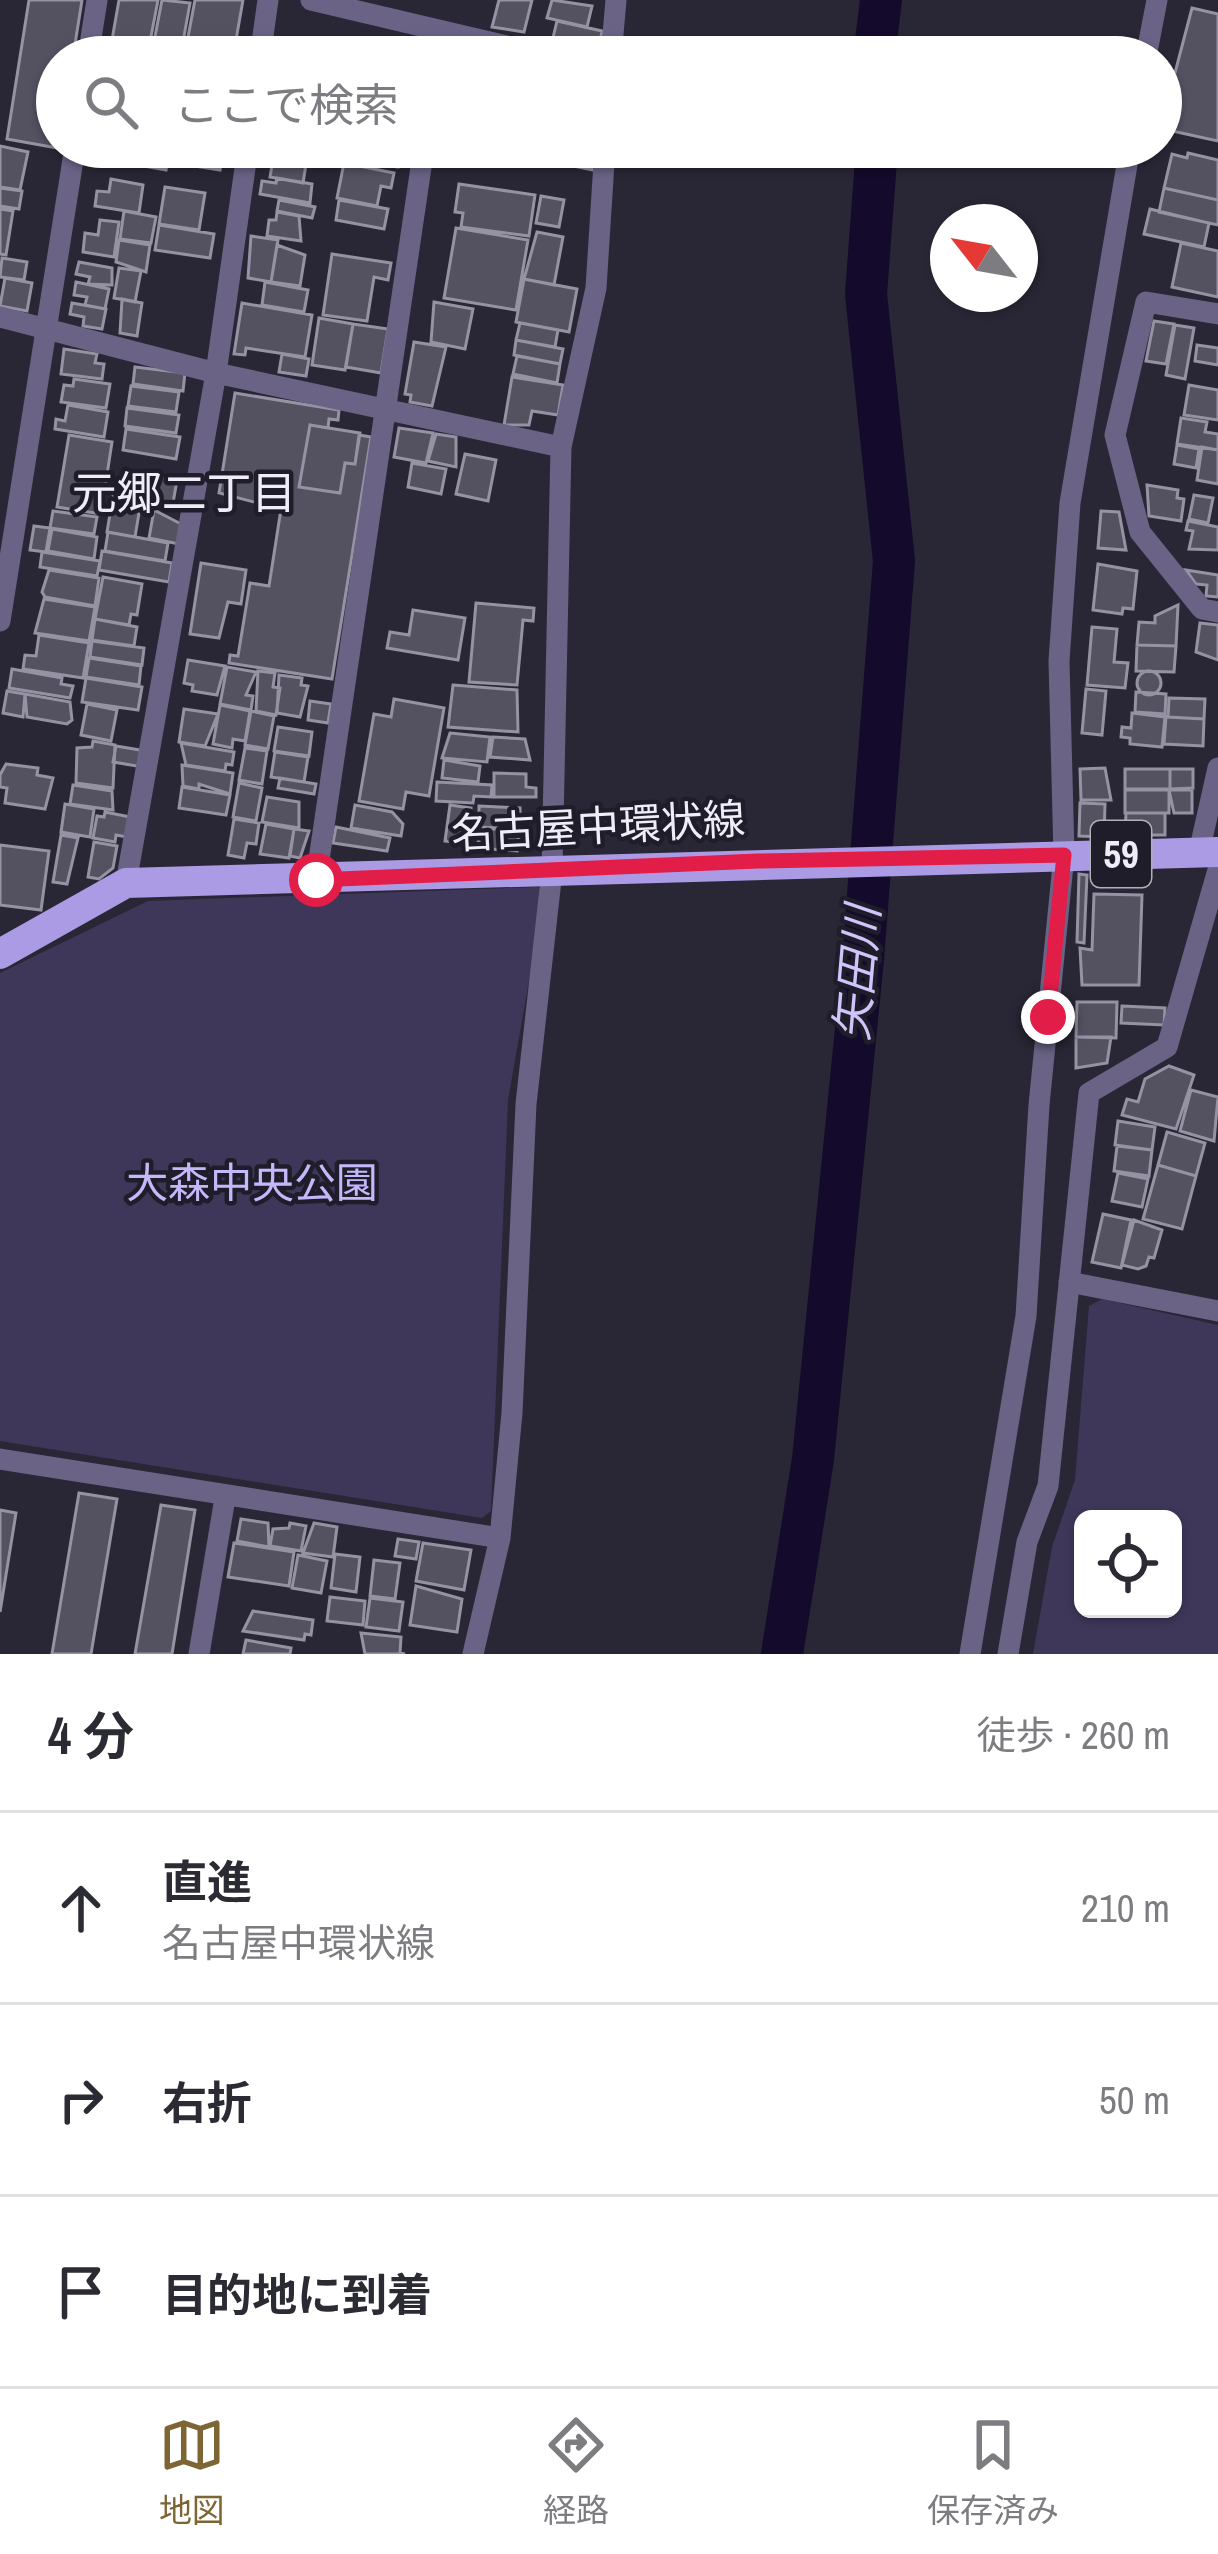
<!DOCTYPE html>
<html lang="ja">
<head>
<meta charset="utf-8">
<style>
  :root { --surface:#fff; --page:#f7f7f7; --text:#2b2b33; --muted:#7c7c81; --line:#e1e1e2; --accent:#7e6634 }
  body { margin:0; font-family:"Archivo Narrow","Noto Sans JP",sans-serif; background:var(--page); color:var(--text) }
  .controls { position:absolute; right:36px; bottom:36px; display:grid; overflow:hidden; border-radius:18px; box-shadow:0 3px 9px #0004 }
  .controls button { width:108px; height:108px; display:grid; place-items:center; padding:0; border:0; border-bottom:3px solid var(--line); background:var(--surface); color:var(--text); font:60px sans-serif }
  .compass { position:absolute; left:930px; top:204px; width:108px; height:108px; border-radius:50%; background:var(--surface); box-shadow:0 3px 9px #0004; rotate:301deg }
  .stop { position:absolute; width:36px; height:36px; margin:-27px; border:9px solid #e11d48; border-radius:50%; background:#fff }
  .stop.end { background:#e11d48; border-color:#fff; box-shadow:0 3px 12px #0008 }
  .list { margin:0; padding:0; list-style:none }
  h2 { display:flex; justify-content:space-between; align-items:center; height:156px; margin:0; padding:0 48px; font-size:51px }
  h2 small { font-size:39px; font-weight:400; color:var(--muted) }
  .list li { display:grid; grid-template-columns:78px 1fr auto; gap:36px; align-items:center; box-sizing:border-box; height:192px; padding:0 48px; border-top:3px solid var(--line) }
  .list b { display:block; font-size:45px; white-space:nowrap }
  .list p { margin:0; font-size:39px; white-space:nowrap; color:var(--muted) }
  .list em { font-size:39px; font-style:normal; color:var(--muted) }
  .icon { flex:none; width:66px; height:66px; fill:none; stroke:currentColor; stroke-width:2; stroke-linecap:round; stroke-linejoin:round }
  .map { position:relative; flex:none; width:1218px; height:1654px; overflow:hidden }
  .search { position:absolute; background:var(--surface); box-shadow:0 3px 9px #0004; left:36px; right:36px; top:36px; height:132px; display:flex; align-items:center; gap:30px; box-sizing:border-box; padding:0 42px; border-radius:66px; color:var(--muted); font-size:45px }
  .sheet { height:732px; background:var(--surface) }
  nav { display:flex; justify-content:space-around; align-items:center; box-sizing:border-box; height:168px; border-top:3px solid var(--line); background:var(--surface); font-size:33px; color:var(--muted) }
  nav a { display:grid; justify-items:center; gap:6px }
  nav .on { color:var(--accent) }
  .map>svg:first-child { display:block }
  .green { fill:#3f3759; fill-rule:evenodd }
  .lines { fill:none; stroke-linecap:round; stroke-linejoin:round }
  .river { stroke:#140a2b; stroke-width:42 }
  .building { fill:#545161; stroke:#9592a3; stroke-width:3 }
  .minor { stroke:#6a6386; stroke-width:21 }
  .primary { stroke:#ab9be4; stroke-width:30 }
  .route { stroke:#e11d48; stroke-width:15 }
  .labels { text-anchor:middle; stroke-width:9; stroke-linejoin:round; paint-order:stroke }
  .shield { fill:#201d2b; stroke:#b1afba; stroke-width:3 }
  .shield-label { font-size:39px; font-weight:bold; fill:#efedf7 }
  .street-label { font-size:42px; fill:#efedf7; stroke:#201d2b }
  .park-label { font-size:42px; fill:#c5b8fa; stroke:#201d2b }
  .neighbourhood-label { font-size:45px; fill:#efedf7; stroke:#201d2b }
  .water-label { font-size:45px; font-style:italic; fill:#cfc5fb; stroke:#201d2b }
</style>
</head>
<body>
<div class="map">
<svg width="1218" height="1654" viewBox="0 0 1218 1654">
  <rect width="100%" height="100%" fill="#292735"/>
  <path class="green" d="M 538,887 L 544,896 L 508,1100 L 491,1511 L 482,1518 L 0,1441 L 0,973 L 148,901 Z
    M 1102,1299 L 1218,1325 L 1218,1654 L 1033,1654 L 1052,1547 L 1075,1480 L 1089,1306 ZM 1083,1519 L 1173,1519 L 1173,1609 L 1083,1609 Z"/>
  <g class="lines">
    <path class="river" d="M 874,57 L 881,0
      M 782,1654 L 813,1459 L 863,959 L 894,561 L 866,294 L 877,147"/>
  </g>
  <path class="building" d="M 29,0 L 82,0 L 73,57 L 57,57 L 57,148 L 7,139 Z
    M 119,0 L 158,0 L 149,47 L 112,40 Z
    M 162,0 L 190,3 L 181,53 L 153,47 Z
    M 195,0 L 243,0 L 233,57 L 185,53 Z
    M 499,0 L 532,0 L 524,32 L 492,27 Z
    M 552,0 L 592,6 L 587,27 L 547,18 Z
    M 1192,8 L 1218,14 L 1218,141 L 1168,130 L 1177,89 L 1171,88 Z
    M 557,21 L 602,31 L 598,52 L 552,42 Z
    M 112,40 L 181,53 L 180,57 L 109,57 Z
    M 0,146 L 28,152 L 20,190 L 0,187 Z
    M 113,147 L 169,151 L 166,170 L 111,160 Z
    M 171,147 L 223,151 L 220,170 L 169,162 Z
    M 348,147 L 401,147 L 398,167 L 346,159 Z
    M 479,147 L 576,147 L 596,152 L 593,170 Z
    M 274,153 L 307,158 L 303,183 L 270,177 Z
    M 1188,153 L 1218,160 L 1218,200 L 1164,188 L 1172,154 L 1187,158 Z
    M 344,163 L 394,173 L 391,188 L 381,186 L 377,206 L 337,198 Z
    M 277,178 L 312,184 L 310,203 L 260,194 L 262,181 L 276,183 Z
    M 111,179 L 143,185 L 139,213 L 95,206 L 97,191 L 109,192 Z
    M 459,184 L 535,195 L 529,236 L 461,227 L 463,213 L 455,212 Z
    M 165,187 L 205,193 L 199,230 L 159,224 Z
    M 0,188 L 22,191 L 19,209 L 0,206 Z
    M 1164,188 L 1218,200 L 1218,225 L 1159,212 Z
    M 541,196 L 564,200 L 559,227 L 536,223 Z
    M 279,200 L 315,207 L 312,218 L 277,211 Z
    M 339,200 L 388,209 L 384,229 L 336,220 Z
    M 0,209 L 13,211 L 6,255 L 0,254 Z
    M 1150,209 L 1209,223 L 1204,247 L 1144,234 Z
    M 124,211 L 156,217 L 151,243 L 120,239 Z
    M 277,212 L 299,216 L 301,241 L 267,236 L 269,220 L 276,220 Z
    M 100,220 L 119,222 L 114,257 L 83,252 L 85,233 L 98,235 Z
    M 159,225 L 214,234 L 210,258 L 155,250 Z
    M 456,228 L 528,240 L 516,310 L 444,298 Z
    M 537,232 L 563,237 L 554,285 L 524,279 Z
    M 251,236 L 278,240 L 271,282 L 248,278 Z
    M 119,240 L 150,245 L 146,272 L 116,262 Z
    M 1181,243 L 1218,251 L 1218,297 L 1172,287 Z
    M 277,245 L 305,255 L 300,286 L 271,282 Z
    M 332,254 L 391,263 L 388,280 L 374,277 L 367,321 L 323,315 Z
    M 2,258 L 27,262 L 24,280 L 0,277 Z
    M 79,262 L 112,268 L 112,285 L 88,284 L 90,277 L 76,274 Z
    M 119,268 L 141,271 L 135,302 L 114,298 Z
    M 5,278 L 32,283 L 27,311 L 0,306 Z
    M 524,279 L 577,289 L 569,332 L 516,322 Z
    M 76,282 L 109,289 L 105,309 L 85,305 L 87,297 L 74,295 Z
    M 265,282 L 308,290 L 304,312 L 262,305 Z
    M 122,299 L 142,303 L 137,336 L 120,333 Z
    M 434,302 L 473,309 L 465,349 L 431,342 Z
    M 72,303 L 106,309 L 102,329 L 83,326 L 84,317 L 70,314 Z
    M 242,303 L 312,315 L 305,357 L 246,348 L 245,355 L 234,354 Z
    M 319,318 L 353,324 L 345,370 L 312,365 Z
    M 1154,321 L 1174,324 L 1166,364 L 1146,361 Z
    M 520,323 L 558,330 L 555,347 L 516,340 Z
    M 353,324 L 388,329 L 381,373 L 346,367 Z
    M 1175,325 L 1194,328 L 1185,379 L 1166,375 Z
    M 516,340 L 563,349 L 560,364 L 514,355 Z
    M 414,342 L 446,347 L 432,406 L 410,402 L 411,395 L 405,394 Z
    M 1197,345 L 1218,348 L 1218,365 L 1195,361 Z
    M 64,349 L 97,354 L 95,363 L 104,364 L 102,379 L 61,374 Z
    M 282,354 L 309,359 L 306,376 L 279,372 Z
    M 517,356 L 560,364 L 557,383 L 513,374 Z
    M 135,367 L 185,373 L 183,391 L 133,384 Z
    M 512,377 L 563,385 L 558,415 L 532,411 L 529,425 L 504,425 Z
    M 74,379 L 110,384 L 106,408 L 61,402 L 64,385 L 73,386 Z
    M 1189,385 L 1218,390 L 1218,420 L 1184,415 Z
    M 131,386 L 179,392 L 176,412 L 128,406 Z
    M 235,393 L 339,410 L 338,420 L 329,419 L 328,428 L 310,425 L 299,487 L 340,493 L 345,463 L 355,464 L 359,435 L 371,437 L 332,679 L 229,663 L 230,655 L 238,656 L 250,583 L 269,586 L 281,509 L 219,493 Z
    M 68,405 L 108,412 L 104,437 L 55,429 L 56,419 L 65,421 Z
    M 127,408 L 179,415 L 176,433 L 125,426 Z
    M 1181,418 L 1207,422 L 1205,432 L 1218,434 L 1218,450 L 1177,444 Z
    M 310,425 L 360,433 L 355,464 L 345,463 L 340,493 L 299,487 Z
    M 399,428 L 433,433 L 426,463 L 394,457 Z
    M 126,429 L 180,437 L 176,459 L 123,450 Z
    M 436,434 L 456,437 L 456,467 L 428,461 Z
    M 69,435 L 112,442 L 101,514 L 57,507 Z
    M 1177,445 L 1199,449 L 1196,468 L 1174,464 Z
    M 1202,447 L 1218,450 L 1218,484 L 1197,480 Z
    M 465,454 L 496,460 L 488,501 L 456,494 Z
    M 412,463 L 446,469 L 441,494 L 408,487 Z
    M 124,472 L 177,480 L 173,503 L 120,495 Z
    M 1147,485 L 1178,490 L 1177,498 L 1184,499 L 1181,521 L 1149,516 Z
    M 1194,495 L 1213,498 L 1208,523 L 1189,519 Z
    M 113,496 L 141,501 L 135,537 L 107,532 Z
    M 154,510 L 183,525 L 179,544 L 149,538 Z
    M 53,511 L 97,517 L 94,534 L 50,528 Z
    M 1101,511 L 1119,512 L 1126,550 L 1098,548 Z
    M 1188,521 L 1218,527 L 1218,550 L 1189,549 L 1193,531 L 1186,530 Z
    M 34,526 L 50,528 L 46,552 L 30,550 Z
    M 52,529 L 97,537 L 94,559 L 48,551 Z
    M 108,532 L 168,543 L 165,561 L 105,551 Z
    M 102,551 L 172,563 L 169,582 L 99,570 Z
    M 42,552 L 100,561 L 97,576 L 40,567 Z
    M 201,563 L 246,570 L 241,604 L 228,602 L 219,638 L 190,634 Z
    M 1098,564 L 1137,571 L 1133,609 L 1123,608 L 1122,614 L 1093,610 Z
    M 49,570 L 99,578 L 95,606 L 45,597 L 42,592 Z
    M 1186,570 L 1218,575 L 1218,597 L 1206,596 L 1207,585 L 1196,584 Z
    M 103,577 L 142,584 L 137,615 L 131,614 L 129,625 L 95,619 Z
    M 44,599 L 95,607 L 89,641 L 35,633 Z
    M 476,603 L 534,608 L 533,621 L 523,620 L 517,685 L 469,682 Z
    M 1178,605 L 1176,646 L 1137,645 L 1139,622 L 1155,623 L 1155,616 Z
    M 413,610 L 465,618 L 458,660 L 387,648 L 390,632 L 409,635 Z
    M 95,619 L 137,627 L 134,646 L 92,640 Z
    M 1200,623 L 1218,625 L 1218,660 L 1196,652 Z
    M 1092,627 L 1117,629 L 1114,662 L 1128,663 L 1125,688 L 1087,685 Z
    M 39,635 L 89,643 L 83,678 L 23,669 L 25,655 L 36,656 Z
    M 92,641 L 144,648 L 142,665 L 90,657 Z
    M 1137,645 L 1176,646 L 1174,672 L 1136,671 Z
    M 89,658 L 141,666 L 139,685 L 86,677 Z
    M 188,660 L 225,666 L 217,695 L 192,691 L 193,685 L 184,683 Z
    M 227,667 L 256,672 L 246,695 L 253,696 L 251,710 L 220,704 Z
    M 12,669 L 62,678 L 61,684 L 73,686 L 70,698 L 9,688 Z
    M 258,671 L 275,673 L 273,687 L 280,688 L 276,715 L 256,711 Z
    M1137 683a12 12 0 1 1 24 0a12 12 0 1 1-24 0Z
    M 279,675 L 302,678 L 301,685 L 308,686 L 300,717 L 277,713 Z
    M 86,678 L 142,687 L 138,710 L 82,702 Z
    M 453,685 L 517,690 L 518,732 L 448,727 Z
    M 1086,689 L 1106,691 L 1102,735 L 1082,733 Z
    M 7,691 L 25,694 L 23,717 L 3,713 Z
    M 1136,692 L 1166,694 L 1165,714 L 1135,712 Z
    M 25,694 L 70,702 L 72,720 L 67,724 L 27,717 Z
    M 1169,698 L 1205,699 L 1204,719 L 1168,717 Z
    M 394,699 L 444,708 L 429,796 L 406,792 L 403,809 L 359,801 L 374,714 L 391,717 Z
    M 310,701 L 331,704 L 328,723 L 308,720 Z
    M 87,704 L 117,710 L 111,741 L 81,735 Z
    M 220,705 L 250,711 L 245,741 L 233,739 L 232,748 L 213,744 Z
    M 184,709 L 218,714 L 205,746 L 179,742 Z
    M 251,711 L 274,716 L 268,749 L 245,745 Z
    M 1132,713 L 1165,717 L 1162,747 L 1130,744 L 1130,738 L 1121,737 L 1122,727 L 1131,728 Z
    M 1166,717 L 1204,719 L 1203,746 L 1164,744 Z
    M 278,727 L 312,732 L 309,756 L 274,751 Z
    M 450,733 L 490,737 L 487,762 L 442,758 Z
    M 493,737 L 525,739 L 530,760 L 490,757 Z
    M 93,741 L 115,745 L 113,788 L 76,783 L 77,748 L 92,747 Z
    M 181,743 L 234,752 L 232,765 L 226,764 L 225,771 L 186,765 Z
    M 116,746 L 146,751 L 143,767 L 113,762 Z
    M 245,748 L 267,751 L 262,784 L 239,780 Z
    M 275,752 L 308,757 L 304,782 L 271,777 Z
    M 444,760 L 480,766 L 478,782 L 442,778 Z
    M 6,764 L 38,768 L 37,775 L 53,778 L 45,809 L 5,803 L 7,788 L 0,787 L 0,775 Z
    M 182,765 L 233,773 L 230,794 L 199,784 L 199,789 L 183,786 Z
    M 1105,768 L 1111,800 L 1081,800 L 1080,769 Z
    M 1125,769 L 1170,769 L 1170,789 L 1125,789 Z
    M 1170,769 L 1193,769 L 1193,788 L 1170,789 Z
    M 494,773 L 526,774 L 526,787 L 536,788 L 536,797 L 494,797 Z
    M 280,778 L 316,784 L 314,794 L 278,788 Z
    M 437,782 L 492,785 L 491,797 L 474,796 L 473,803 L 436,801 Z
    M 239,783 L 262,788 L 256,821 L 233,817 Z
    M 73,785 L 112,791 L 113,810 L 70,804 Z
    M 182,787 L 230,795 L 226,815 L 179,808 Z
    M 1125,790 L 1169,790 L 1169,813 L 1125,813 Z
    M 1169,790 L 1192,790 L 1192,813 L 1174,813 Z
    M 267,797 L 299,802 L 299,828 L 262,822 Z
    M 1080,803 L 1105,804 L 1104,837 L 1079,836 Z
    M 65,804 L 94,809 L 90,837 L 61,832 Z
    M 355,805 L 392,812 L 403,824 L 401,836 L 351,828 Z
    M 450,805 L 471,808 L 470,817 L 475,818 L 466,844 L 445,841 Z
    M 479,806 L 520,808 L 520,829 L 479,827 Z
    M 105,812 L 130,817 L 127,837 L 116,835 L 115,842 L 93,838 L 97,816 L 104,817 Z
    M 1126,813 L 1165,813 L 1165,835 L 1125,835 Z
    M 234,819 L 259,823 L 256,844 L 247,843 L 244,858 L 228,855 Z
    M 266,824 L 294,829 L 289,858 L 260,854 Z
    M 336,827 L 390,838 L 387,851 L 333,843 Z
    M 479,828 L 519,831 L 517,851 L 478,848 Z
    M 294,829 L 309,831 L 300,858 L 290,856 Z
    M 61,835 L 78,838 L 67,884 L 53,882 Z
    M 94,842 L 117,846 L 113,868 L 99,879 L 88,877 Z
    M 0,845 L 49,851 L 41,910 L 0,905 Z
    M 1079,874 L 1087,875 L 1084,943 L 1077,942 Z
    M 1094,894 L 1142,895 L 1139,985 L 1082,985 L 1080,948 L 1092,950 Z
    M 1077,1002 L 1117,1002 L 1116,1038 L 1076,1037 Z
    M 1122,1006 L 1165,1008 L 1164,1025 L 1121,1023 Z
    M 1076,1037 L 1111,1037 L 1107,1063 L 1076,1068 Z
    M 1169,1066 L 1194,1075 L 1176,1129 L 1122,1115 L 1127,1099 L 1138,1102 L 1145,1079 Z
    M 1191,1090 L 1218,1097 L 1214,1141 L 1180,1131 Z
    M 1118,1121 L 1155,1127 L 1152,1150 L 1115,1145 Z
    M 1167,1132 L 1205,1143 L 1196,1176 L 1158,1165 Z
    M 1117,1146 L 1152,1150 L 1149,1176 L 1114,1171 Z
    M 1158,1165 L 1196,1176 L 1182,1229 L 1143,1219 Z
    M 1118,1173 L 1148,1179 L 1142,1207 L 1112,1201 Z
    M 1103,1214 L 1131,1220 L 1121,1268 L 1092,1262 Z
    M 1134,1220 L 1162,1230 L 1154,1258 L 1149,1257 L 1146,1266 L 1138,1269 L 1122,1265 Z
    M 79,1493 L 117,1499 L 91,1654 L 52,1654 Z
    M 161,1505 L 195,1510 L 172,1654 L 135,1654 Z
    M 0,1510 L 16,1513 L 0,1612 Z
    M 241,1519 L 268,1523 L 269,1547 L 237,1541 Z
    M 290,1523 L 306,1526 L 301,1551 L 270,1546 L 273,1529 L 289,1528 Z
    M 314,1523 L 337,1527 L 333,1557 L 303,1553 Z
    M 398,1539 L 419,1542 L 416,1559 L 395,1556 Z
    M 234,1543 L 294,1552 L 289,1586 L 228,1577 Z
    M 423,1543 L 471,1550 L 464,1590 L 416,1581 Z
    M 335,1554 L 360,1557 L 356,1592 L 331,1588 Z
    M 298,1555 L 327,1561 L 321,1593 L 292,1588 Z
    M 374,1560 L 400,1563 L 395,1599 L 370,1596 Z
    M 416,1586 L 462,1599 L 457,1632 L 410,1625 Z
    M 330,1597 L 365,1601 L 363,1625 L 327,1621 Z
    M 370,1598 L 403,1602 L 399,1631 L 366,1627 Z
    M 253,1611 L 313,1620 L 311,1635 L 305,1634 L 304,1640 L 243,1631 Z
    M 361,1633 L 401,1637 L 400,1653 L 405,1654 L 365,1654 Z
    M 246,1640 L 291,1648 L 290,1654 L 243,1654 Z"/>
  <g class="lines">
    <path class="minor" d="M 311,0 L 553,57
      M 88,57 L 97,0
      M 260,57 L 268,0
      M 438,57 L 441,32
      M 611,57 L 616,0
      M 1146,57 L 1157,0
      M 1218,314 L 1146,302 L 1115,435 L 1140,532 L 1202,609 L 1218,612
      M 0,317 L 216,373 L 561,447
      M 0,621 L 75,147
      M 1199,852 L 1218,768
      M 316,880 L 424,147
      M 126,883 L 216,373 L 248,147
      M 1069,1282 L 1218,1311
      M 0,1459 L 500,1538
      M 199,1654 L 225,1498
      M 473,1654 L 500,1538 L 512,1413 L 526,1104 L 552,871 L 561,447 L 596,288 L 605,147
      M 970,1654 L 1026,1316 L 1039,1105 L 1064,855 L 1059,661 L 1070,503 L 1130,147
      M 1008,1654 L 1027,1542 L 1048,1486 L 1089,1093 L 1167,1047 L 1218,870"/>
    <path class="primary" d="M 0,954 L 126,883 L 1218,852"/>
  </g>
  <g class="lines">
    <path class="route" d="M 316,880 L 758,861 L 1064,855 L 1048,1017"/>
  </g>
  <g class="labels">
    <rect class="shield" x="1091" y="821" width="60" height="66" rx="9"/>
    <g class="shield-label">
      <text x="1121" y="868">59</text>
    </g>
    <g class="street-label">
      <text transform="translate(598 826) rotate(-3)" y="15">名古屋中環状線</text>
    </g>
    <g class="park-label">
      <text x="252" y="1198">大森中央公園</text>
    </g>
    <g class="neighbourhood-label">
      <text x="184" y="509">元郷二丁目</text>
    </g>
    <g class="water-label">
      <text transform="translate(857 973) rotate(-85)" y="16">矢田川</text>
    </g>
  </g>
</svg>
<div class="controls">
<button><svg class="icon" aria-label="locate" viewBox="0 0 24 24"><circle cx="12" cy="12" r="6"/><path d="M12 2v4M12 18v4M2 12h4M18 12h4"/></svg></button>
</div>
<svg class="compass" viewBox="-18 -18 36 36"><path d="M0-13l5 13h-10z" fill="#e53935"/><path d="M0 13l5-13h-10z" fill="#7c7c81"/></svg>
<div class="stop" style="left:316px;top:880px"></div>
<div class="stop end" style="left:1048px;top:1017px"></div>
<div class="search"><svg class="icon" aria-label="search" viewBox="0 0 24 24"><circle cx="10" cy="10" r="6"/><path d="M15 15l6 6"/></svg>ここで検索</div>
</div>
<section class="sheet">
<h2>4 分<small>徒歩 · 260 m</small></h2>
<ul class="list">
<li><svg class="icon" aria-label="ahead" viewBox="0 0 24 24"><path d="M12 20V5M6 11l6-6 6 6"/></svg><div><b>直進</b><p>名古屋中環状線</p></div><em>210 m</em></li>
<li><svg class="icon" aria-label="right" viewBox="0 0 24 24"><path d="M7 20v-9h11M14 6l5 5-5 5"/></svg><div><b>右折</b></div><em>50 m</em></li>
<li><svg class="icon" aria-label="arrive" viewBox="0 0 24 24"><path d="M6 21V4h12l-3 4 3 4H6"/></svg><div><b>目的地に到着</b></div></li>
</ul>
</section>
<nav>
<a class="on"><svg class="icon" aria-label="map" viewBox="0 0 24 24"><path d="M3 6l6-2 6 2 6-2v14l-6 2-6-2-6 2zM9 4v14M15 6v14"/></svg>地図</a>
<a><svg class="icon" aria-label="directions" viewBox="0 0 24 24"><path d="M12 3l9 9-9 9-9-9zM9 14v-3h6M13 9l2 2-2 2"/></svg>経路</a>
<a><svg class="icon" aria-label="saved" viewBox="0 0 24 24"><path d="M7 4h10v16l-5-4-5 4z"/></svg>保存済み</a>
</nav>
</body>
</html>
